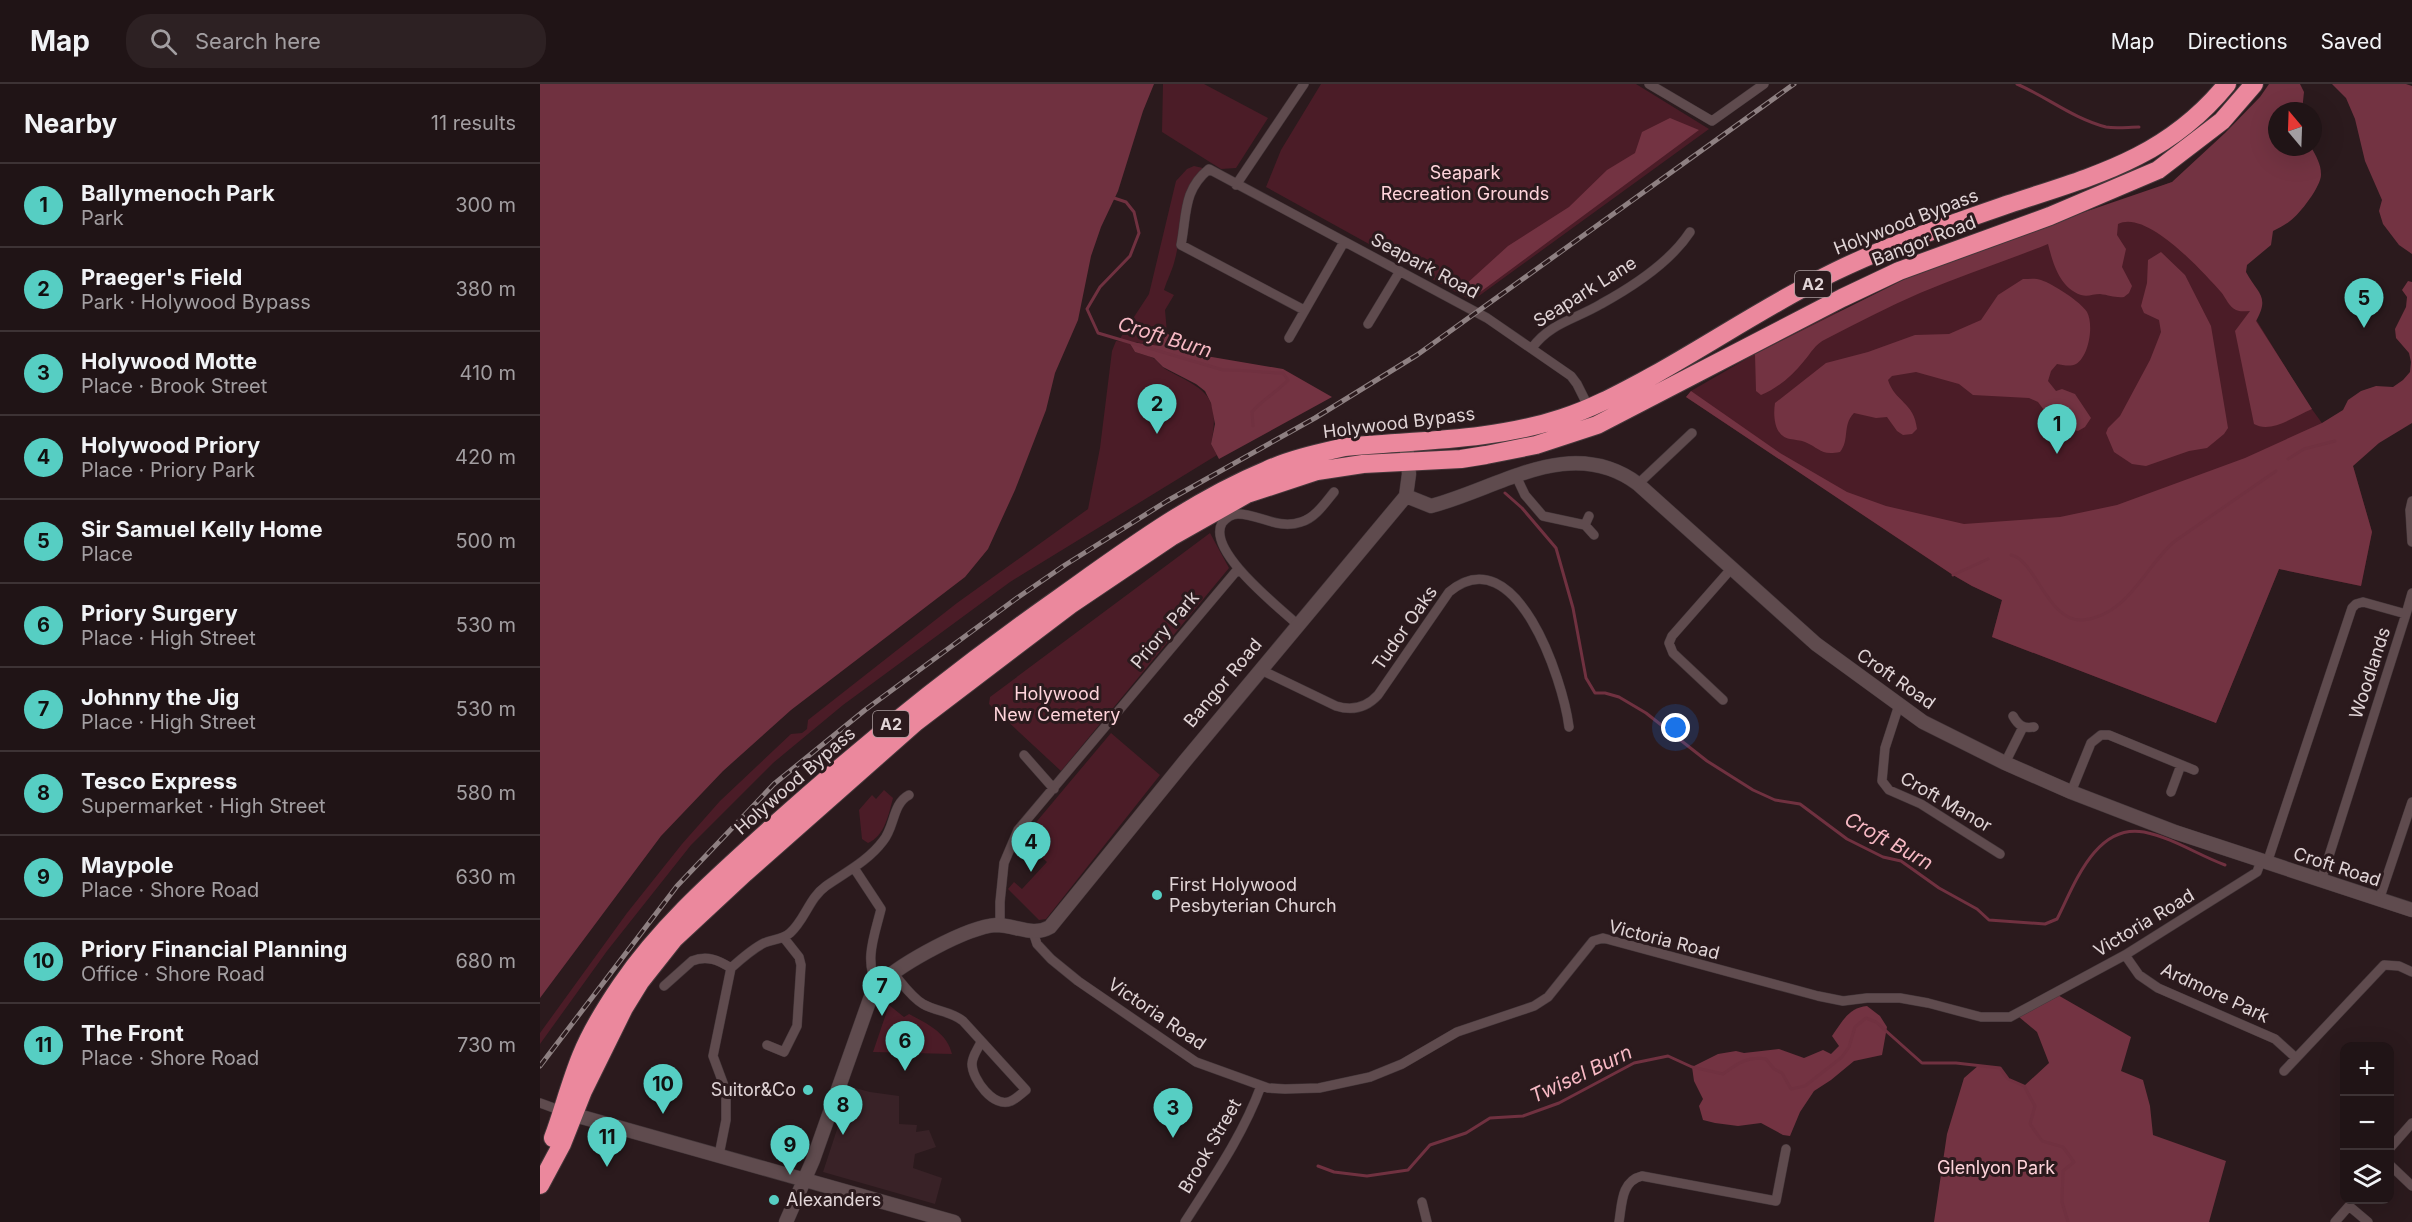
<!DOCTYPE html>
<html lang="en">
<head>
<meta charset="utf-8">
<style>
  :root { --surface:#201416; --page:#2d2123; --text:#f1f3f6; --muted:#a29ea1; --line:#3d3335; --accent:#56cec3 }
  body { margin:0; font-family:Inter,sans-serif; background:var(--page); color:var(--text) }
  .controls { position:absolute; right:18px; bottom:18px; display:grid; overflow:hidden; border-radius:12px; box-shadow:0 6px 24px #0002 }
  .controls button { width:54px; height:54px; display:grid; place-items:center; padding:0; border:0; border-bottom:2px solid var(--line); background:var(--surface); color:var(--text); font:30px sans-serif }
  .compass { position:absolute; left:1728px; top:18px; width:54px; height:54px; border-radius:50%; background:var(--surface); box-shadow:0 6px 24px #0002; rotate:341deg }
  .you { position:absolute; left:1136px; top:644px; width:21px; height:21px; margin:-15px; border:4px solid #fff; border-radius:50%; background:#1a73e8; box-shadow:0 0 0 9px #1a73e833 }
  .badge { display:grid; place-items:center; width:39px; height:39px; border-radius:50%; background:var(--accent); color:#111; font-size:20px; font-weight:700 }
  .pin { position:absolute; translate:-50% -50px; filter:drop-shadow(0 2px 3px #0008) }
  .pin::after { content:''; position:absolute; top:32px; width:21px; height:18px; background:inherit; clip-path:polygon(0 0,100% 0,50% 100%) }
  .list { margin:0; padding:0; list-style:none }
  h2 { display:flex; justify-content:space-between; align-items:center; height:78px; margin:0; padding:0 24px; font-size:26px }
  h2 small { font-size:20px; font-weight:400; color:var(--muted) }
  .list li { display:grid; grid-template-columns:39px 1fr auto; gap:18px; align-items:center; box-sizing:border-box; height:84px; padding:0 24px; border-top:2px solid var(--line) }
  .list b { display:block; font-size:22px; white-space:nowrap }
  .list p { margin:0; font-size:20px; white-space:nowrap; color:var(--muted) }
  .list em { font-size:20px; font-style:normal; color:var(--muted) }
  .icon { flex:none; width:33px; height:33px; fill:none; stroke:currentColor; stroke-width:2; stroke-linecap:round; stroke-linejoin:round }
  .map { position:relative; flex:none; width:1872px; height:1138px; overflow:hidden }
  header { display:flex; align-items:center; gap:36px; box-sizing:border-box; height:84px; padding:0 30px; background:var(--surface); border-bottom:2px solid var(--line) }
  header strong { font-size:28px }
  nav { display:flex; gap:33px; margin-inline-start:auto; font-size:21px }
  .search { width:420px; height:54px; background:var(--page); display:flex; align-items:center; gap:15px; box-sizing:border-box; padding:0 21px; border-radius:24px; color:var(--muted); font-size:22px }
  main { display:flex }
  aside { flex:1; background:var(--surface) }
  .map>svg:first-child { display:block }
  .built { fill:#392227 }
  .green { fill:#4b1c27 }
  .forest { fill:#733342 }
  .water { fill:#703140 }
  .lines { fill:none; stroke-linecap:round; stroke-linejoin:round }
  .stream { stroke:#703140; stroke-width:3 }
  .street-casing { stroke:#44373a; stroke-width:10 }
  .secondary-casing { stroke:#44373a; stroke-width:15 }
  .highway-casing { stroke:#44373a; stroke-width:20 }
  .street { stroke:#5f4b4e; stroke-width:9 }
  .secondary { stroke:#5f4b4e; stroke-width:14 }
  .highway { stroke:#eb889d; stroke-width:18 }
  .rail-casing { stroke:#8e8082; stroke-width:5 }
  .rail { stroke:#2b1a1d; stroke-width:3; stroke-dasharray:9; stroke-linecap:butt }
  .poi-dot { fill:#56cec3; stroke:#2b1a1d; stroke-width:2 }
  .labels { text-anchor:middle; stroke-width:6; stroke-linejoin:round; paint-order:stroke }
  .shield { fill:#2b1a1d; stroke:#aa9d9f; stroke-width:1.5 }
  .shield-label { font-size:16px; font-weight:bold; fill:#e1d5d7 }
  .park-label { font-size:18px; fill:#ffd4db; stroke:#2b1a1d }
  .street-label { font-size:18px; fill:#e1d5d7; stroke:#2b1a1d }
  .poi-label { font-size:18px; fill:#e1d5d7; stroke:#2b1a1d; text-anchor:start }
  .water-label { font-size:20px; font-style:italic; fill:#f7b9c4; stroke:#2b1a1d }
</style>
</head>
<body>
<header>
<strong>Map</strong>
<div class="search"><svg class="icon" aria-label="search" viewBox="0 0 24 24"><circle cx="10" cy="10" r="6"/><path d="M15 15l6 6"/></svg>Search here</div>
<nav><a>Map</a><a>Directions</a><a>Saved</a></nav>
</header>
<main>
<aside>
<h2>Nearby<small>11 results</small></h2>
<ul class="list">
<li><span class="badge">1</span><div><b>Ballymenoch Park</b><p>Park</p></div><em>300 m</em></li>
<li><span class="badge">2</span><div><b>Praeger's Field</b><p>Park · Holywood Bypass</p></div><em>380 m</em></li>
<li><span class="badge">3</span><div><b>Holywood Motte</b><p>Place · Brook Street</p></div><em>410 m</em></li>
<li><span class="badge">4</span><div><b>Holywood Priory</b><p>Place · Priory Park</p></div><em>420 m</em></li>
<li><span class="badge">5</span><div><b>Sir Samuel Kelly Home</b><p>Place</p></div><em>500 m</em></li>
<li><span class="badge">6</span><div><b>Priory Surgery</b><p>Place · High Street</p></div><em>530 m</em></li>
<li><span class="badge">7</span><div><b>Johnny the Jig</b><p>Place · High Street</p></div><em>530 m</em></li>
<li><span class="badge">8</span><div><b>Tesco Express</b><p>Supermarket · High Street</p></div><em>580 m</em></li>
<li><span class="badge">9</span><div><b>Maypole</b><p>Place · Shore Road</p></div><em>630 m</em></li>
<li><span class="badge">10</span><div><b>Priory Financial Planning</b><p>Office · Shore Road</p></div><em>680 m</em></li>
<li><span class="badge">11</span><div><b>The Front</b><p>Place · Shore Road</p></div><em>730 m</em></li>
</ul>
</aside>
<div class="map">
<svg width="1872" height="1138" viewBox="0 0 1872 1138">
  <rect width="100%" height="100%" fill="#2b1a1d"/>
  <path class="built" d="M 311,1003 L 330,1008 L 359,1012 L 359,1040 L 377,1041 L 376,1048 L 389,1046 L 396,1063 L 375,1070 L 373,1084 L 402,1094 L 395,1120 L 283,1088 Z"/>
  <path class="green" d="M 623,0 L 664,0 L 728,34 L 696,84 L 681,85 L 622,48 Z
    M 781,0 L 1096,0 L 1169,45 L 932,217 L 726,103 L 741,66 Z
    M 654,82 L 667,85 C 634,101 644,145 635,175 C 633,185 627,196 624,206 L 634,211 L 625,226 L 627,249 L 621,262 L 579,256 L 609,210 L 636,97 L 647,85 Z
    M 1632,98 L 1766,317 L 1813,382 L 1832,448 L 1821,502 L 1739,485 L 1676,639 L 1452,553 L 1462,516 L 1432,502 L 1413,491 L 1146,313 L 1151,307 L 1215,270 L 1288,232 Z
    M 576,257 L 589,258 L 595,268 C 600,270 607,271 613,274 C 618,277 621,283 627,286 C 665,306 681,311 671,360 L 677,371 L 470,498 L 303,621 L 233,679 L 151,761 L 67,867 L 0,960 L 0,949 L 87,829 L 142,760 L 180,717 L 251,650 L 262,649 L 267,645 L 268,636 L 417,519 L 548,425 L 560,364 L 572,267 Z
    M 670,449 L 689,484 L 521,687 L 449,620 L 450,613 Z
    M 571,649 L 620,691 L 506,835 L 499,836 L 468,805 L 474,798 L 482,805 L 507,778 L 482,755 Z
    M 344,706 L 353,714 C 349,729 345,752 328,759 L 322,755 L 319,726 L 332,711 L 336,715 Z
    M 349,921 L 364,933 L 369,930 C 388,940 407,949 412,970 L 333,968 Z"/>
  <path class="forest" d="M 1729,0 L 1760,0 L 1764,8 L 1762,27 L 1737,27 L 1737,63 L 1771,63 C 1776,72 1781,80 1781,90 C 1782,101 1760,130 1750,137 C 1745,141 1739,144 1733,147 L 1731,161 L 1707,181 L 1706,188 C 1718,210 1730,212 1716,237 L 1772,325 C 1755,332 1731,350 1714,340 L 1695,247 L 1710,227 C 1705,227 1700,228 1696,226 C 1689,223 1686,214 1681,208 C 1663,188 1607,125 1578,140 L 1577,151 L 1586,165 L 1582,183 L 1592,202 L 1589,209 L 1584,213 C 1575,214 1569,211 1560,210 C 1553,210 1548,213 1541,211 C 1519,203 1513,179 1508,160 C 1466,177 1422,191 1380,209 C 1348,223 1317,239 1286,255 C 1275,260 1271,269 1264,277 C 1252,292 1238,304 1221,311 L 1216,307 L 1215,270 L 1375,190 L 1442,163 L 1632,98 L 1685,49 L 1720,13 Z
    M 1792,0 L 1866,0 L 1872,2 L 1872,170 L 1859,161 L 1843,140 L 1839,127 L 1842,116 L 1825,77 L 1815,35 L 1806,14 Z
    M 1130,34 L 1159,46 L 935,212 L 924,202 L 968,162 L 1029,123 L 1067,86 L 1095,69 L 1102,48 Z
    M 1621,168 L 1645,191 L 1671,242 L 1688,344 L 1684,350 L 1667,364 L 1649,367 L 1606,382 L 1592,380 L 1574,368 L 1566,349 L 1568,344 L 1580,332 L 1610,276 L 1621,248 L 1619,236 L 1604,229 L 1601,222 L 1607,199 L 1608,176 Z
    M 1483,195 C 1489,195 1496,194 1501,196 C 1513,200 1541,218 1547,228 C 1554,241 1549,272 1536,280 C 1530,283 1523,281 1517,280 L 1511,287 L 1508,297 L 1516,307 L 1522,305 L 1535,310 L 1551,334 L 1545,343 L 1538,347 L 1530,345 L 1510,334 L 1498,318 L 1489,314 L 1433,311 L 1419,300 L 1376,288 L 1352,292 L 1348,296 C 1355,318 1374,318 1377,345 L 1372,350 L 1363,351 L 1357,347 L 1347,333 L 1336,334 L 1314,329 C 1302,341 1310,356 1300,368 C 1280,372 1280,364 1265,358 C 1260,356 1255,356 1250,355 C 1234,352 1233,332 1235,319 L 1286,279 L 1328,268 L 1375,251 L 1409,250 L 1441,236 L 1458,211 Z
    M 1868,197 L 1872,198 L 1872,339 L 1839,359 L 1813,382 L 1832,448 L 1821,502 L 1739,485 L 1676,639 L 1452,553 L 1462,516 L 1432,502 L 1413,491 L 1146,313 L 1151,307 L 1240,369 L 1307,408 L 1346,422 L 1424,440 L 1520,433 L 1577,421 L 1705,374 L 1782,339 L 1803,326 L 1808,316 L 1821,307 L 1836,302 L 1853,303 L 1863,296 L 1870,288 L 1871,278 L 1869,269 L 1856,254 L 1855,245 L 1866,223 L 1867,213 L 1862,206 Z
    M 627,249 L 645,265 L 666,272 L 743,285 L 792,313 L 679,375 L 671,360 L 675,340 L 671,319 L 665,307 L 656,300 L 623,283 L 614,274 L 595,268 L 589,258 L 621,262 Z
    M 1516,910 L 1591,953 L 1581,987 L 1603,996 L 1610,1022 L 1613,1051 L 1686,1077 L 1669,1138 L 1394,1138 L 1407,1050 L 1424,994 L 1439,981 L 1460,984 L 1468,995 L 1484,1002 L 1509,979 L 1497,948 L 1479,933 Z
    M 1327,922 L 1340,932 L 1347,943 L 1342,971 L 1314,977 L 1291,996 L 1274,1007 L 1260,1028 L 1250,1052 L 1243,1051 L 1221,1039 L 1198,1042 L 1175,1039 L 1163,1036 L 1159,1022 L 1163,1015 L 1154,997 L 1152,983 L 1178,970 L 1196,967 L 1204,969 L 1239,965 L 1264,974 L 1283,966 L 1291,970 L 1299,962 L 1292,952 C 1302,938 1308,924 1327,922 Z"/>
  <path class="water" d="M 0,0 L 614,0 L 603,27 L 578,107 L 561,143 L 551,172 L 538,236 L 515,289 L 506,326 L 475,406 L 448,465 L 425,493 L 251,626 L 183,687 L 121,752 L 0,914 Z"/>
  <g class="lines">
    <path class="stream" d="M 1477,0 C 1507,13 1534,35 1566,43 C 1576,45 1589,43 1599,43
      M 574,114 L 586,118 L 594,128 L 599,149 L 590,172 L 560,203 L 547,225 L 558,249 L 683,286 C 704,285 723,289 743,289 L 748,296 C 737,308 723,315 712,328 L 713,342
      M 1748,375 L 1764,365 L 1795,357
      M 965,409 L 982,424 L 1016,464 L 1033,524 L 1046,594 L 1055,609 L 1065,609 L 1079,613 L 1106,629 L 1167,677 L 1213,706 L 1235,716 L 1260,720 L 1307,755 L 1343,773 L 1361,777 L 1399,804 L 1437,825 L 1449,836 L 1505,840 L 1517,835 C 1534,802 1555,739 1604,748 C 1633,754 1658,771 1685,781
      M 1471,471 C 1496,476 1508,539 1543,536 C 1588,532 1605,482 1635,457 L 1736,387
      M 1413,491 L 1448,475
      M 778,1082 L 794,1088 L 827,1092 L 868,1086 L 890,1061 L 926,1049 L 950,1034 L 983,1032 L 1019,1019 L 1094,979 L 1128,972 L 1152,983 L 1183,990 C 1198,979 1208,972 1226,975 L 1234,985 L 1242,989 L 1251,1005 L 1265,1002 L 1302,973 L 1309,963 L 1315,943 L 1326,934 L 1336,938 L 1382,979 L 1416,979 L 1460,984 L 1468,995 L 1484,1002 L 1495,1022 L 1490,1040 L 1502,1057 L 1523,1063 L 1534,1078 L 1523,1087 L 1522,1118 L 1528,1138"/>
    <g class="street-casing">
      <path id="street" d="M 1109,0 L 1172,37 L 1224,0
        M 696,101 L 764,0
        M 764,226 L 641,161 C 647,130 643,106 669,85 L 947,234 L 1031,292 L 1037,300 L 1050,326
        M 828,240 L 860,187
        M 749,254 L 804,158
        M 992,264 C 1010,239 1036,235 1061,220 C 1092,203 1131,177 1150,148
        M 976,392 L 985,411 L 1003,432 L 1045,441
        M 1098,400 L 1152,349
        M 1872,417 L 1870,426 L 1872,458
        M 1049,432 L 1045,441 L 1054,451
        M 1866,530 L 1872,509
        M 758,541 C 740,524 666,467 682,439 C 686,434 691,430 698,430 C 719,430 738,446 761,438 C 775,434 785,419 794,408
        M 721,586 L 796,622 C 812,627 826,624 838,611 L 909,508 C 976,452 1023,596 1029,643
        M 1183,616 L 1133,569 L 1129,559 L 1132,552 L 1191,485
        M 1359,621 L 1345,664 L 1342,697 L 1349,706 L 1381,720 L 1460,770
        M 1473,632 C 1478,641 1483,645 1494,643
        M 484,671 L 514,705
        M 1465,679 L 1483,643
        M 1531,708 L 1551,659 L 1561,651 L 1569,651 L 1654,686
        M 1631,708 L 1641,681
        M 1727,779 L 1812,524 L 1816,520 L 1823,518 L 1866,530 L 1781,797
        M 314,784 L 341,825 C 335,850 323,878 338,902
        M 1839,816 L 1872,718
        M 460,841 L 460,818 L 464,779 L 478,746 L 698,485
        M 493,848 L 497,860 L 511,875 L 538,897 L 656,978 L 728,1004 L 745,1005 L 779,1004 L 830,993 L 862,980 L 917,948 L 994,922 L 1008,913 L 1053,857 L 1063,854 L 1278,912 L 1303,917 L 1327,914 L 1360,914 L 1388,919 L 1441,933 L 1470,933 L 1585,871 L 1717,788 L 1721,777
        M 1585,871 L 1599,891 L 1618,904 L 1735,955 L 1756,974
        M 353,889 C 362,899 371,913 383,920 C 397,928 411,927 423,937 L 486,1006 C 482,1009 476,1015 471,1017 C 454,1025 432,995 432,980 C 432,972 438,965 441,958
        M 124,902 L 152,877 C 167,871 178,876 191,884
        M 227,961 L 244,968 L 257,942 L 261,881 L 259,873 L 244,854
        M 1744,987 L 1844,881 L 1859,882 L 1872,888
        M 0,1019 L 22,1027
        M 1850,1064 L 1872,1039
        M 179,1071 L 186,1036 L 186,1007 L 173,972 L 191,884 C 201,875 212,865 224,859 C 233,855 242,856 250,849 C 265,836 269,814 286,802 C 306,788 328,777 343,757 C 355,743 352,720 369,711
        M 1850,1081 L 1872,1102
        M 882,1118 L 887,1138
        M 645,1138 C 673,1094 703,1051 721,1002
        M 1079,1138 C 1082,1120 1081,1097 1102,1092 L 1236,1117 L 1246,1065
        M 1795,1138 L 1809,1122 L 1828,1138"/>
    </g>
    <g class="secondary-casing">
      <path id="secondary" d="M 866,412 L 891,422 C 960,404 1031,350 1098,400 L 1276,560 L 1383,638 L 1465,679 L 1531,708 L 1635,748 L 1872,826
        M 24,1028 L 414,1138
        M 246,1138 L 273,1076 L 330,915 C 333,909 336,904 341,899 C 362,879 427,843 456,841 C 475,841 493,853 510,843 L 645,677 L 866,412 L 869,390 L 867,369"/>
    </g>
    <g class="highway-casing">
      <path id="highway" d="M 13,1054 C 23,1027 30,999 41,972 C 51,947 66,923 81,901 C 124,838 183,788 239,737 C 328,657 421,583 519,514 C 585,467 652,417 727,386 C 751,375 779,369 805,363 C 877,356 953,357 1022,334 C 1054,324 1084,307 1114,291 C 1175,257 1234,217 1296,187 C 1352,160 1411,140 1469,120 C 1554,92 1627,74 1687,0
        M 0,1101 L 22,1060 L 43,1007 L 84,924 L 100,898 L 134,855 L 205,789 L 376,638 L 530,521 L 631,453 L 707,410 L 777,387 L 823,380 L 921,375 L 946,371 L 996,361 L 1057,341 L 1302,214 L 1359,187 L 1510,132 L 1618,86 L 1682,37 L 1714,0"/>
    </g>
    <use href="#street" class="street"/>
    <use href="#secondary" class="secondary"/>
    <use href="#highway" class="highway"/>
    <g class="rail-casing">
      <path id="rail" d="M 0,982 L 137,802 L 234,700 L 325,626 L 477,514 L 525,481 L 627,417 L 775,334 L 877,271 L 1254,0"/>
    </g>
    <use href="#rail" class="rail"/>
  </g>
  <g class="poi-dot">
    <circle cx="617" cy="811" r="6"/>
    <circle cx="268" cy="1006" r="6"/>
    <circle cx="234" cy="1116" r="6"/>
  </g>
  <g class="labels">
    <g class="shield">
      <rect x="1255" y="187" width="36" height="26" rx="4.5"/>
      <rect x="333" y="627" width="36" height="26" rx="4.5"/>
    </g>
    <g class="shield-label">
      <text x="1273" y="206">A2</text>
      <text x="351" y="646">A2</text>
    </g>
    <g class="park-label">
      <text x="925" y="95">Seapark<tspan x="925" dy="21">Recreation Grounds</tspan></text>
      <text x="517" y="616">Holywood<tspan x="517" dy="21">New Cemetery</tspan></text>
      <text x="1456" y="1090">Glenlyon Park</text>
    </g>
    <g class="street-label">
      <text transform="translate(1366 138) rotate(-21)" y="6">Holywood Bypass</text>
      <text transform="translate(1384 157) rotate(-21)" y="6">Bangor Road</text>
      <text transform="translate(885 182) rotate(28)" y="6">Seapark Road</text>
      <text transform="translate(1045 208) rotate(-32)" y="6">Seapark Lane</text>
      <text transform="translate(859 339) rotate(-7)" y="6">Holywood Bypass</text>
      <text transform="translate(865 544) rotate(-55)" y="6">Tudor Oaks</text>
      <text transform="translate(625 546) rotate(-50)" y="6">Priory Park</text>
      <text transform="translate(1830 589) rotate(-72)" y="6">Woodlands</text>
      <text transform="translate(1356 595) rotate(35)" y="6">Croft Road</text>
      <text transform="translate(683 599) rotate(-50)" y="6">Bangor Road</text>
      <text transform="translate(255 697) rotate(-41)" y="6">Holywood Bypass</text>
      <text transform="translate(1406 718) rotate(30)" y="6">Croft Manor</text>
      <text transform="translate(1797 783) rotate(18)" y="6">Croft Road</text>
      <text transform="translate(1604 839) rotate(-31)" y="6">Victoria Road</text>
      <text transform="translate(1124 856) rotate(14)" y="6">Victoria Road</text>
      <text transform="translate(1675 909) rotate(25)" y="6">Ardmore Park</text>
      <text transform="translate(617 930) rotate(34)" y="6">Victoria Road</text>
      <text transform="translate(670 1062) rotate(-60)" y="6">Brook Street</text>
    </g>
    <g class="poi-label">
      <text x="629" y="807">First Holywood<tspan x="629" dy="21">Pesbyterian Church</tspan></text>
      <text x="256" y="1012" text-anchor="end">Suitor&amp;Co</text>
      <text x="246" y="1122">Alexanders</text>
    </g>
    <g class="water-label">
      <text transform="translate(625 253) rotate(17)" y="7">Croft Burn</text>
      <text transform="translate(1349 757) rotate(29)" y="7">Croft Burn</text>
      <text transform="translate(1041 990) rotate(-25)" y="7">Twisel Burn</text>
    </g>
  </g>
</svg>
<div class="controls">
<button>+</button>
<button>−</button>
<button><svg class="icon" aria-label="layers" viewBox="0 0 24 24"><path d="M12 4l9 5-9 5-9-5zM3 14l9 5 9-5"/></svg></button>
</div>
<svg class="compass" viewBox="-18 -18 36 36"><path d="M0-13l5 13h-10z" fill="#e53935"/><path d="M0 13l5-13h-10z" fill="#a29ea1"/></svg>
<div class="you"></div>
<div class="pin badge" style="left:1517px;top:370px">1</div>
<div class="pin badge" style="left:617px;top:350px">2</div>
<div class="pin badge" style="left:633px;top:1054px">3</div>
<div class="pin badge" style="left:491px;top:788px">4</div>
<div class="pin badge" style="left:1824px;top:244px">5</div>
<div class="pin badge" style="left:365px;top:987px">6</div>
<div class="pin badge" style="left:342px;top:932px">7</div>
<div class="pin badge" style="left:303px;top:1051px">8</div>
<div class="pin badge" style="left:250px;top:1091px">9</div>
<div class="pin badge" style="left:123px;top:1030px">10</div>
<div class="pin badge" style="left:67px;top:1083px">11</div>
</div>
</main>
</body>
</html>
